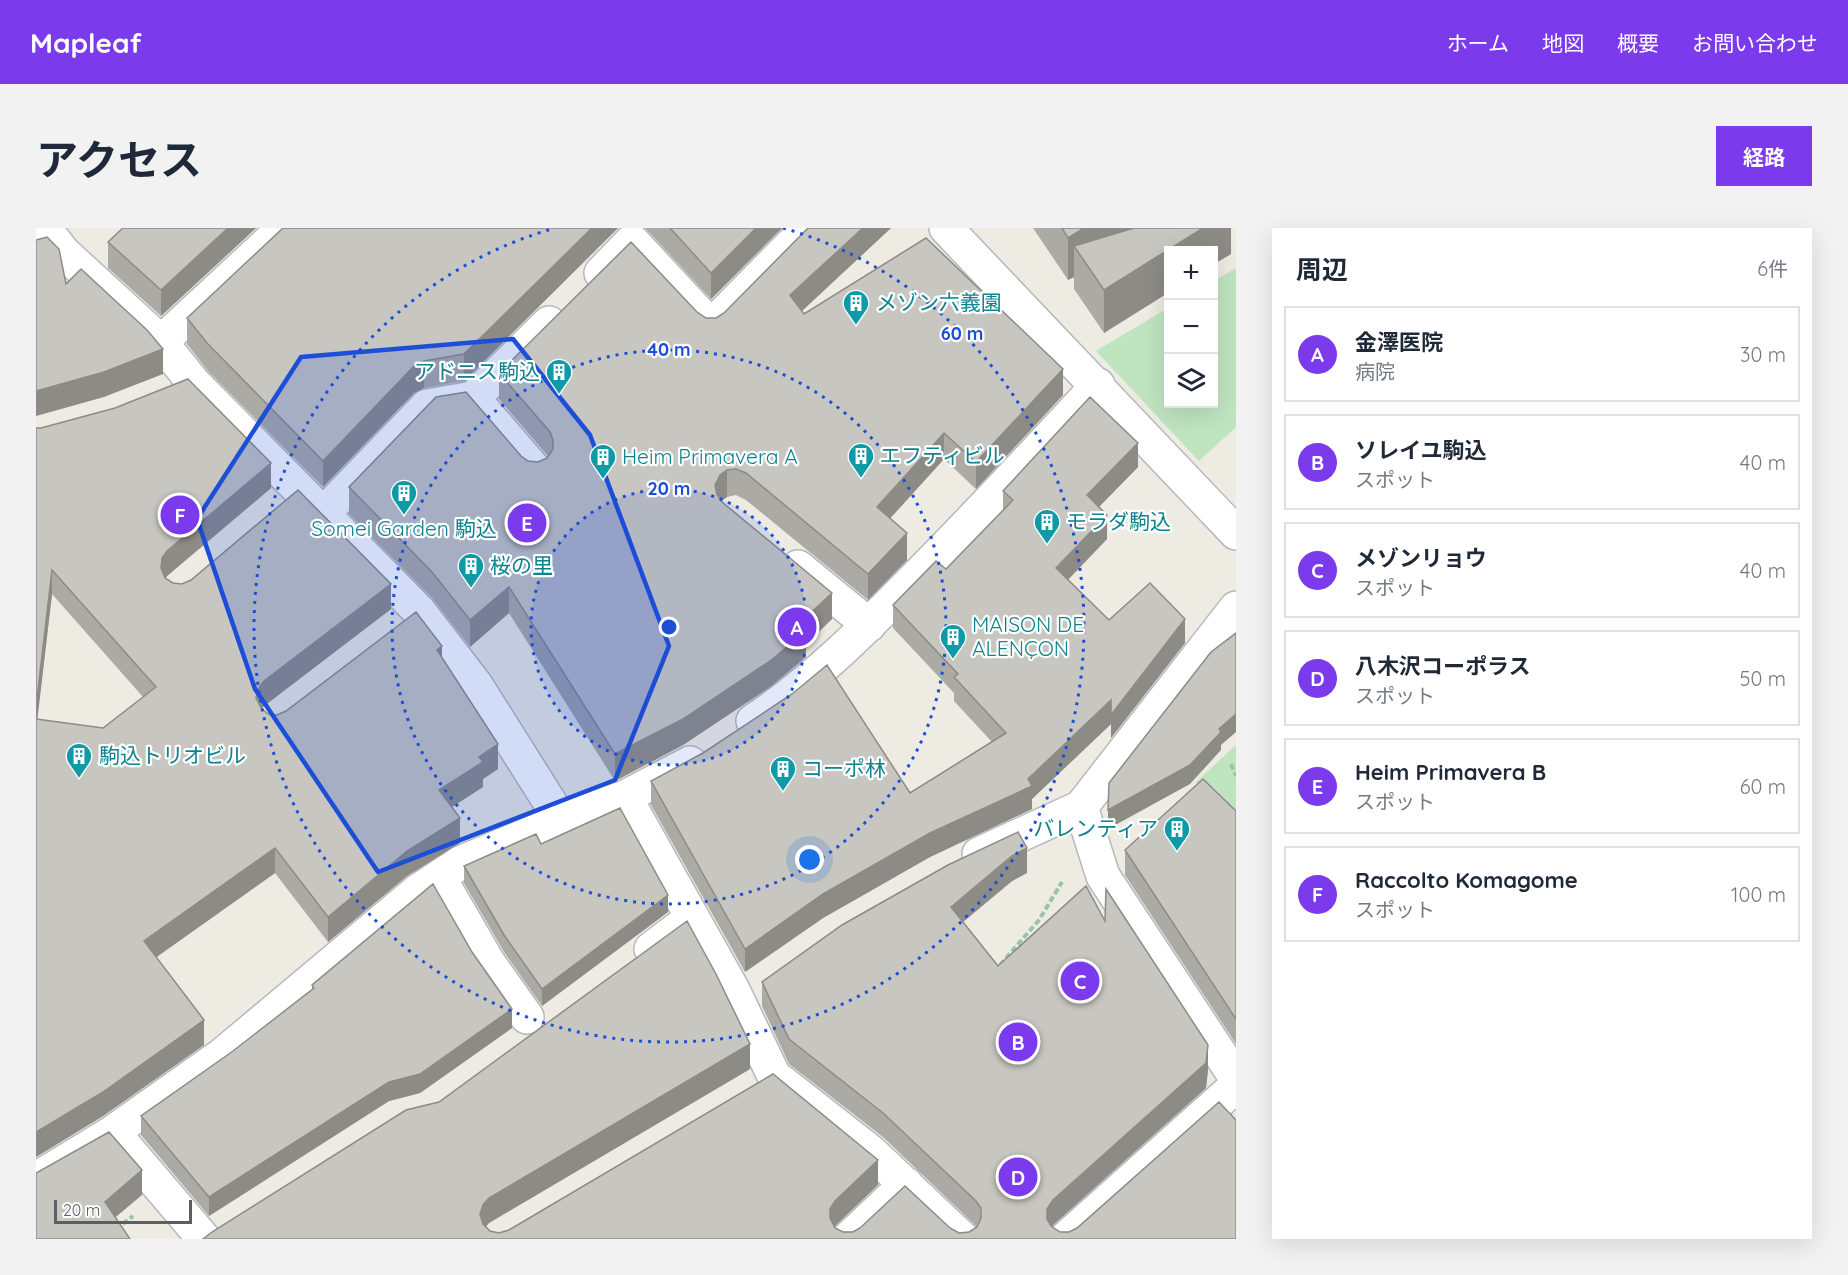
<!DOCTYPE html>
<html lang="ja">
<head>
<meta charset="utf-8">
<style>
  :root { --surface:#fff; --page:#f2f2f3; --text:#1f2937; --muted:#747a83; --line:#e0e1e3; --accent:#7c3aed }
  body { margin:0; font-family:Quicksand,"Noto Sans JP",sans-serif; background:var(--page); color:var(--text) }
  .controls { position:absolute; right:18px; top:18px; display:grid; overflow:hidden; border-radius:0px; box-shadow:0 6px 24px #0002 }
  .controls button { width:54px; height:54px; display:grid; place-items:center; padding:0; border:0; border-bottom:2px solid var(--line); background:var(--surface); color:var(--text); font:30px sans-serif }
  .scale { position:absolute; left:18px; bottom:15px; width:138px; box-sizing:border-box; padding-left:6px; border:3px solid #5b5e63; border-top:0; font-size:16px; line-height:21px; white-space:nowrap; color:#5b5e63; -webkit-text-stroke:4px #fff; paint-order:stroke }
  .you { position:absolute; left:774px; top:632px; width:21px; height:21px; margin:-15px; border:4px solid #fff; border-radius:50%; background:#1a73e8; box-shadow:0 0 0 9px #1a73e833 }
  .badge { display:grid; place-items:center; width:39px; height:39px; border-radius:50%; background:var(--accent); color:#fff; font-size:20px; font-weight:700 }
  .pin { position:absolute; translate:-50% -50%; border:3px solid #fff; box-shadow:0 2px 6px #0006 }
  .list { margin:0; padding:0; list-style:none }
  h2 { display:flex; justify-content:space-between; align-items:center; height:78px; margin:0; padding:0 24px; font-size:26px }
  h2 small { font-size:20px; font-weight:400; color:var(--muted) }
  .list li { display:grid; grid-template-columns:39px 1fr auto; gap:18px; align-items:center; box-sizing:border-box; height:96px; margin:0 12px 12px; padding:0 12px; border:2px solid var(--line); border-radius:0px }
  .list b { display:block; font-size:22px; white-space:nowrap }
  .list p { margin:0; font-size:20px; white-space:nowrap; color:var(--muted) }
  .list em { font-size:20px; font-style:normal; color:var(--muted) }
  .icon { flex:none; width:33px; height:33px; fill:none; stroke:currentColor; stroke-width:2; stroke-linecap:round; stroke-linejoin:round }
  .map { position:relative; flex:none; width:1200px; height:1011px; overflow:hidden; border-radius:0px }
  header { display:flex; align-items:center; gap:36px; box-sizing:border-box; height:84px; padding:0 30px; background:var(--accent); color:#fff }
  header strong { font-size:28px }
  nav { display:flex; gap:33px; margin-inline-start:auto; font-size:21px }
  .intro { display:flex; align-items:center; justify-content:space-between; box-sizing:border-box; height:144px; padding:0 36px }
  h1 { margin:0; font-size:42px }
  .button { padding:15px 27px; border-radius:0px; background:var(--accent); color:#fff; font-size:21px; font-weight:700 }
  main { display:flex; gap:36px; padding:0 36px }
  aside { flex:1; background:var(--surface); border-radius:0px; box-shadow:0 6px 24px #0002 }
  .map>svg:first-child { display:block }
  .green { fill:#bfe4c0 }
  .lines { fill:none; stroke-linecap:round; stroke-linejoin:round }
  .minor-casing { stroke:#b5b8bd; stroke-width:36 }
  .path { stroke:#99c5a7; stroke-width:4; stroke-dasharray:6 3; stroke-linecap:butt }
  .minor { stroke:#fff; stroke-width:33 }
  .wall { fill:#acaaa5; fill-rule:evenodd }
  .shaded-wall { fill:#8c8b86 }
  .building { fill:#c8c6c0; stroke:#8c8b86; stroke-width:1.5 }
  .marked { fill:#1d4ed8; fill-opacity:0.2; stroke:#1d4ed8; stroke-width:4.5; stroke-linejoin:round }
  .ring { fill:none; stroke:#1d4ed8; stroke-width:3; stroke-dasharray:3 6 }
  .labels { text-anchor:middle; stroke-width:4.5; stroke-linejoin:round; paint-order:stroke }
  .culture-label { font-size:21px; fill:#0d838f; stroke:#fff; text-anchor:start }
  .centre { fill:#1d4ed8; stroke:#fff; stroke-width:3 }
  .ring-label { font-size:18px; text-anchor:middle; font-weight:bold; fill:#1d4ed8; stroke:#fff; stroke-width:4.5; stroke-linejoin:round; paint-order:stroke }
</style>
</head>
<body>
<header>
<strong>Mapleaf</strong>
<nav><a>ホーム</a><a>地図</a><a>概要</a><a>お問い合わせ</a></nav>
</header>
<div class="intro"><h1>アクセス</h1><a class="button">経路</a></div>
<main>
<div class="map">
<svg width="1200" height="1011" viewBox="0 0 1200 1011">
  <rect width="100%" height="100%" fill="#edebe2"/>
  <path class="green" d="M 1200,40 L 1200,199 L 1163,233 L 1060,123 L 1132,80 L 1132,176 L 1178,176 L 1178,53 Z
    M 1200,517 L 1200,591 L 1160,554 Z"/>
  <g class="lines">
    <g class="minor-casing">
      <path id="minor" d="M 8,0 L 28,25 L 125,114 L 157,154 L 383,383 L 440,457 L 525,592
        M 910,0 L 1200,305
        M 565,45 L 596,13 L 675,98 L 772,0
        M 125,114 L 248,0
        M 437,170 L 499,242
        M 288,285 L 391,178 L 437,170 L 513,95
        M 762,339 L 833,397
        M 1200,380 L 1045,579 L 1067,648 L 1200,850
        M 717,493 C 777,453 827,403 877,352 C 940,289 1001,223 1062,157
        M 589,569 L 697,762 L 738,848 L 835,924 L 927,1011
        M 943,626 L 1045,579
        M 403,649 L 452,734 L 491,789
        M 615,721 L 656,690
        M 77,904 L 168,1011
        M 0,951 L 77,904 L 186,827 L 383,662 L 424,635 L 525,592 L 589,569 L 654,535
        M 812,1011 L 870,956
        M 1029,1011 L 1200,858"/>
    </g>
    <path class="path" d="M 1195,536 L 1200,548
      M 964,737 L 1003,692 L 1026,654
      M 87,996 L 97,988"/>
    <use href="#minor" class="minor"/>
  </g>
  <path class="wall" d="M 87,0 L 220,0 L 125,88 L 72,40 L 72,14 Z
    M 247,0 L 582,0 L 428,153 L 388,160 L 378,165 L 287,259 L 171,142 L 151,116 L 151,90 Z
    M 609,0 L 746,0 L 675,71 Z
    M 772,0 L 855,0 L 766,83 L 768,86 L 1027,167 L 940,261 L 908,231 L 854,290 L 871,332 L 832,372 L 710,272 L 700,267 L 691,269 L 685,273 L 796,391 L 770,416 L 770,429 L 734,459 L 647,517 L 579,553 L 473,385 L 434,419 L 396,370 L 313,286 L 313,259 L 485,228 L 492,233 L 502,234 L 511,230 L 512,228 L 463,171 L 463,145 L 661,84 L 670,90 L 680,90 L 688,85 Z
    M 997,0 L 1195,0 L 1195,26 L 1178,36 L 1178,22 L 1068,105 L 1038,61 L 1038,49 L 1032,52 Z
    M 0,200 L 235,260 L 131,348 L 129,350 L 137,355 L 355,381 L 228,478 L 226,481 L 232,486 L 241,487 L 406,430 L 462,541 L 447,551 L 447,559 L 416,579 L 424,615 L 371,648 L 292,714 L 239,645 L 120,729 L 168,817 L 67,888 L 0,929 ZM 16,366 L 107,469 L 67,500 L 1,491 Z
    M 1102,239 L 1063,279 L 1071,311 L 1032,352 L 1073,392 L 1149,415 L 1075,510 L 1075,496 L 996,571 L 996,581 L 894,629 L 787,690 L 709,744 L 615,577 L 615,553 L 874,565 L 956,514 L 918,473 L 918,465 L 857,400 L 857,377 L 910,341 L 967,283 L 967,263 Z
    M 1200,583 L 1200,816 L 1089,647 L 1089,622 Z
    M 505,616 L 632,684 L 506,778 L 468,724 L 428,655 L 428,638 Z
    M 991,645 L 976,653 L 927,694 L 962,738 L 1069,693 L 1172,842 L 1170,860 L 1015,999 L 1024,1004 L 1033,1004 L 1041,1000 L 1200,1011 L 167,1011 L 714,841 L 453,995 L 450,999 L 454,1003 L 463,1005 L 842,957 L 799,998 L 799,1000 L 807,1004 L 914,1000 L 923,1005 L 933,1004 L 941,999 L 940,998 L 847,909 L 753,836 L 726,778 L 726,754 Z
    M 276,757 L 476,800 L 384,865 L 353,873 L 173,988 L 105,907 L 105,888 L 197,823 L 276,762 Z"/>
  <path class="shaded-wall" d="M 192,0 L 220,0 L 125,88 L 125,62 Z
    M 556,0 L 582,0 L 428,153 L 428,126 Z
    M 720,0 L 746,0 L 675,71 L 675,45 Z
    M 827,0 L 855,0 L 754,94 L 754,67 Z
    M 1048,0 L 1116,0 L 1038,18 L 1038,49 L 1032,52 L 1032,10 Z
    M 1167,0 L 1195,0 L 1195,26 L 1178,36 L 1178,22 L 1132,22 L 1132,65 L 1068,105 L 1068,62 Z
    M 127,121 L 127,146 L 68,169 L 0,188 L 0,163 Z
    M 388,133 L 388,160 L 378,165 L 287,259 L 287,233 L 378,138 Z
    M 1027,141 L 1027,167 L 940,261 L 940,234 Z
    M 908,205 L 908,231 L 841,305 L 841,279 Z
    M 1102,215 L 1102,239 L 1051,291 L 1051,267 Z
    M 235,235 L 235,260 L 131,348 L 126,355 L 125,340 L 126,330 L 131,323 Z
    M 691,242 L 691,269 L 684,274 L 679,284 L 679,257 L 684,247 Z
    M 1071,287 L 1071,311 L 1020,364 L 1020,340 Z
    M 871,305 L 871,332 L 832,372 L 832,346 Z
    M 16,342 L 16,366 L 0,503 L 0,479 Z
    M 355,356 L 355,381 L 228,478 L 222,485 L 220,470 L 222,461 L 228,453 Z
    M 473,359 L 473,385 L 434,419 L 434,392 Z
    M 796,365 L 796,391 L 770,416 L 770,429 L 734,459 L 647,517 L 579,553 L 579,526 L 765,394 Z
    M 1149,391 L 1149,415 L 1075,510 L 1075,496 L 996,571 L 996,581 L 894,629 L 787,690 L 709,744 L 709,721 L 787,666 L 894,605 L 992,551 Z
    M 406,418 L 406,443 L 401,422 Z
    M 1200,486 L 1200,504 L 1185,517 L 1185,522 L 1154,556 L 1072,601 L 1072,582 L 1183,501 Z
    M 462,516 L 462,541 L 447,551 L 447,559 L 403,587 L 403,562 L 443,529 Z
    M 424,590 L 424,615 L 371,648 L 292,714 L 292,689 L 371,623 Z
    M 239,620 L 239,645 L 108,738 L 108,713 Z
    M 991,620 L 991,645 L 976,653 L 915,704 L 915,679 L 976,628 Z
    M 632,667 L 632,684 L 506,778 L 506,761 Z
    M 476,781 L 476,800 L 384,865 L 353,873 L 173,988 L 173,969 L 353,854 Z
    M 168,792 L 168,817 L 67,888 L 0,929 L 0,904 Z
    M 714,816 L 714,841 L 453,995 L 447,1001 L 444,986 L 447,977 L 453,970 Z
    M 1172,817 L 1172,842 L 1170,860 L 1017,997 L 1011,1006 L 1011,981 L 1017,972 Z
    M 842,932 L 842,957 L 799,998 L 794,1006 L 794,981 L 799,973 Z
    M 106,942 L 106,967 L 69,998 L 69,974 Z"/>
  <path class="building" d="M 87,0 L 192,0 L 125,62 L 72,14 Z
    M 247,0 L 556,0 L 428,126 L 388,133 L 378,138 L 287,233 L 171,115 L 151,90 Z
    M 634,0 L 720,0 L 675,45 Z
    M 772,0 L 827,0 L 754,67 L 768,86 L 890,10 L 1027,141 L 940,234 L 908,205 L 841,279 L 871,305 L 832,346 L 710,245 L 700,241 L 691,242 L 684,247 L 679,257 L 681,267 L 686,274 L 796,365 L 765,394 L 770,403 L 734,433 L 647,491 L 579,526 L 473,359 L 434,392 L 396,344 L 313,259 L 400,169 L 430,164 L 485,228 L 492,233 L 502,234 L 511,230 L 517,221 L 517,212 L 514,204 L 463,145 L 595,14 L 661,84 L 670,90 L 680,90 L 688,85 Z
    M 1026,0 L 1048,0 L 1032,10 Z
    M 1098,0 L 1167,0 L 1068,62 L 1038,18 Z
    M 11,9 L 23,21 L 30,56 L 45,41 L 111,102 L 127,121 L 68,144 L 0,163 L 0,12 Z
    M 152,151 L 235,235 L 131,323 L 126,330 L 125,340 L 129,350 L 137,355 L 146,356 L 155,352 L 262,262 L 355,356 L 228,453 L 222,461 L 220,470 L 225,480 L 232,486 L 241,487 L 250,483 L 380,384 L 406,418 L 401,422 L 462,516 L 443,529 L 447,534 L 403,562 L 424,590 L 371,623 L 292,689 L 239,620 L 108,713 L 168,792 L 67,864 L 0,904 L 0,491 L 67,500 L 120,459 L 16,342 L 0,479 L 0,200 L 5,200 L 79,180 Z
    M 1054,169 L 1102,215 L 1051,267 L 1071,287 L 1020,340 L 1073,392 L 1114,355 L 1149,391 L 1075,487 L 1075,472 L 992,551 L 996,558 L 894,605 L 787,666 L 709,721 L 615,553 L 667,525 L 756,466 L 791,437 L 874,565 L 970,505 L 918,449 L 922,446 L 857,377 L 900,333 L 910,341 L 977,272 L 967,263 Z
    M 1200,405 L 1200,486 L 1183,501 L 1185,504 L 1154,537 L 1072,582 L 1073,555 L 1175,424 Z
    M 1167,551 L 1200,583 L 1200,791 L 1089,622 Z
    M 584,580 L 632,667 L 506,761 L 468,707 L 428,638 L 500,606 L 505,616 Z
    M 982,604 L 991,620 L 976,628 L 915,679 L 962,738 L 1050,658 L 1069,693 L 1070,661 L 1172,817 L 1170,835 L 1017,972 L 1011,981 L 1011,991 L 1015,998 L 1024,1004 L 1033,1004 L 1041,1000 L 1183,874 L 1200,892 L 1200,1011 L 167,1011 L 176,1004 L 370,882 L 403,874 L 651,693 L 680,746 L 714,816 L 453,970 L 447,977 L 444,986 L 447,996 L 454,1003 L 463,1005 L 473,1002 L 737,846 L 842,932 L 799,973 L 794,981 L 794,990 L 799,1000 L 807,1004 L 817,1004 L 824,1000 L 869,958 L 914,1000 L 923,1005 L 933,1004 L 941,999 L 945,990 L 945,980 L 940,973 L 847,885 L 753,811 L 726,754 L 806,697 L 912,637 Z
    M 397,656 L 436,724 L 476,781 L 384,846 L 353,854 L 173,969 L 105,888 L 197,823 L 278,760 L 276,757 Z
    M 73,904 L 106,942 L 69,974 L 94,1011 L 0,1011 L 0,945 Z"/>
  <path class="marked" d="M 477,111 L 554,207 L 633,418 L 579,552 L 342,644 L 219,461 L 161,291 L 265,129 Z"/>
  <circle cx="633" cy="399" r="138" fill="#1d4ed8" fill-opacity=".12"/>
  <g class="ring">
    <circle cx="633" cy="399" r="138"/>
    <circle cx="633" cy="399" r="277"/>
    <path d="M747 0A415 415 0 1 1 519 0"/>
  </g>
  <defs>
    <g id="building-pin" transform="scale(1.35)"><path d="M0 17L-7.5 6A9.5 9.5 0 1 1 7.5 6Z" fill="#0f9aa8" stroke="#fff"/><path d="M-4-6H4V6H1V3H-1V6H-4ZM-2.5-4.3h1.7v1.8h-1.7ZM.8-4.3h1.7v1.8H.8ZM-2.5-1h1.7V.8h-1.7ZM.8-1h1.7V.8H.8Z" fill="#fff"/></g>
  </defs>
  <g fill-rule="evenodd">
    <use href="#building-pin" x="820" y="75"/>
    <use href="#building-pin" x="523" y="144"/>
    <use href="#building-pin" x="825" y="228"/>
    <use href="#building-pin" x="567" y="229"/>
    <use href="#building-pin" x="368" y="265"/>
    <use href="#building-pin" x="1011" y="294"/>
    <use href="#building-pin" x="435" y="338"/>
    <use href="#building-pin" x="917" y="409"/>
    <use href="#building-pin" x="43" y="528"/>
    <use href="#building-pin" x="747" y="541"/>
    <use href="#building-pin" x="1141" y="601"/>
  </g>
  <g class="labels">
    <g class="culture-label">
      <text x="840" y="82">メゾン六義園</text>
      <text x="504" y="151" text-anchor="end">アドニス駒込</text>
      <text x="844" y="235">エフティビル</text>
      <text x="586" y="236">Heim Primavera A</text>
      <text x="1030" y="301">モラダ駒込</text>
      <text x="368" y="308" text-anchor="middle">Somei Garden 駒込</text>
      <text x="454" y="345">桜の里</text>
      <text x="936" y="404">MAISON DE<tspan x="936" dy="24">ALENÇON</tspan></text>
      <text x="63" y="535">駒込トリオビル</text>
      <text x="766" y="548">コーポ林</text>
      <text x="1122" y="608" text-anchor="end">バレンティア</text>
    </g>
  </g>
  <circle cx="633" cy="399" r="9" class="centre"/>
  <g class="ring-label">
    <text x="926" y="112">60 m</text>
    <text x="633" y="128">40 m</text>
    <text x="633" y="267">20 m</text>
  </g>
</svg>
<div class="controls">
<button>+</button>
<button>−</button>
<button><svg class="icon" aria-label="layers" viewBox="0 0 24 24"><path d="M12 4l9 5-9 5-9-5zM3 14l9 5 9-5"/></svg></button>
</div>
<div class="scale">20 m</div>
<div class="you"></div>
<div class="pin badge" style="left:761px;top:399px">A</div>
<div class="pin badge" style="left:982px;top:814px">B</div>
<div class="pin badge" style="left:1044px;top:753px">C</div>
<div class="pin badge" style="left:982px;top:949px">D</div>
<div class="pin badge" style="left:491px;top:295px">E</div>
<div class="pin badge" style="left:144px;top:287px">F</div>
</div>
<aside>
<h2>周辺<small>6件</small></h2>
<ul class="list">
<li><span class="badge">A</span><div><b>金澤医院</b><p>病院</p></div><em>30 m</em></li>
<li><span class="badge">B</span><div><b>ソレイユ駒込</b><p>スポット</p></div><em>40 m</em></li>
<li><span class="badge">C</span><div><b>メゾンリョウ</b><p>スポット</p></div><em>40 m</em></li>
<li><span class="badge">D</span><div><b>八木沢コーポラス</b><p>スポット</p></div><em>50 m</em></li>
<li><span class="badge">E</span><div><b>Heim Primavera B</b><p>スポット</p></div><em>60 m</em></li>
<li><span class="badge">F</span><div><b>Raccolto Komagome</b><p>スポット</p></div><em>100 m</em></li>
</ul>
</aside>
</main>
</body>
</html>
